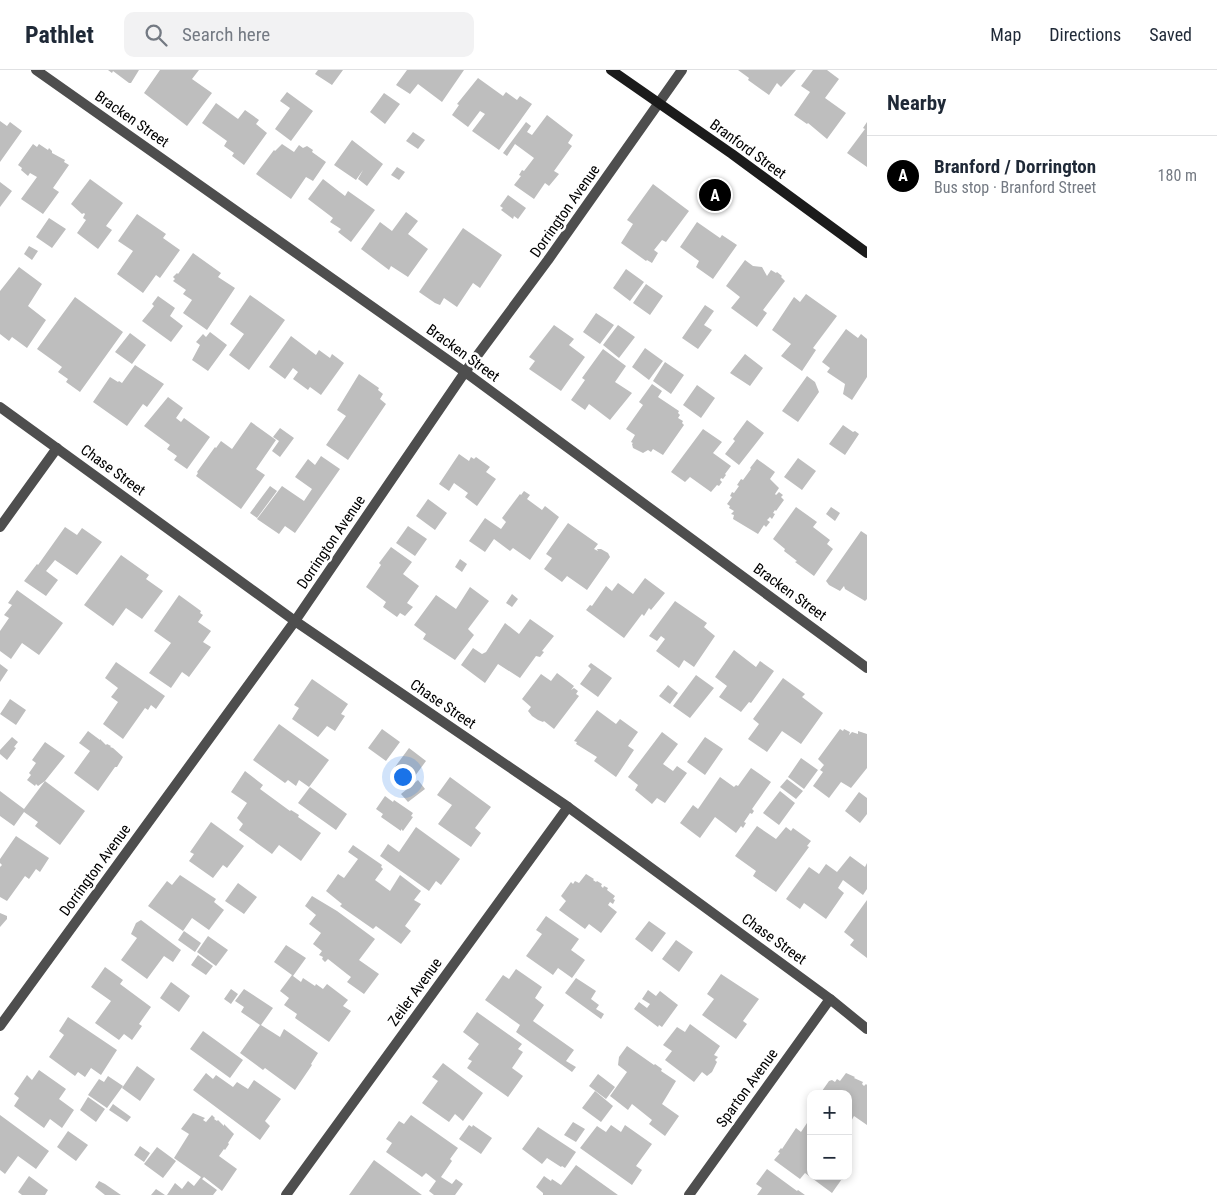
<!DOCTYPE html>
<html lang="en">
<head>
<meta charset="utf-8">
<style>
  :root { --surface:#fff; --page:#f2f2f3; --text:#1f2937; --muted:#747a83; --line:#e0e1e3; --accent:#000 }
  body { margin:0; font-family:"Roboto Condensed",sans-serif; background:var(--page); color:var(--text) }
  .controls { position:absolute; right:15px; bottom:15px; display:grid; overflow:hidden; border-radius:10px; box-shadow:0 2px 8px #0003 }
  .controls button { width:45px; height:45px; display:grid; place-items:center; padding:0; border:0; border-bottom:1px solid var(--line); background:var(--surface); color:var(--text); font:25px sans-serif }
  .you { position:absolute; left:402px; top:706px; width:18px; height:18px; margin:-12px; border:4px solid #fff; border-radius:50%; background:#1a73e8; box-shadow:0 0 0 8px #1a73e833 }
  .badge { display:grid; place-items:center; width:32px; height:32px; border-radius:50%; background:var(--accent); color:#fff; font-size:16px; font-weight:700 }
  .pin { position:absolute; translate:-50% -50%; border:2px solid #fff; box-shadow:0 1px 5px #0006 }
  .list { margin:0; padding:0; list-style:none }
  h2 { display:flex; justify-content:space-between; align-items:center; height:65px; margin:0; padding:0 20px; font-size:21px }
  h2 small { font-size:16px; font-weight:400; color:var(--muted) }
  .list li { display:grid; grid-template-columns:32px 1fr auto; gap:15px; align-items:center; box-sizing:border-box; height:80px; padding:0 20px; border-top:1px solid var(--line) }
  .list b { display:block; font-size:19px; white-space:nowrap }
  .list p { margin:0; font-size:16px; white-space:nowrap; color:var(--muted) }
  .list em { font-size:16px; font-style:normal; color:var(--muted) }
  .icon { flex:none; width:28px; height:28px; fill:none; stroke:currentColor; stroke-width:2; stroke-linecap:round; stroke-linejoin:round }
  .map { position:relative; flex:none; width:867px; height:1125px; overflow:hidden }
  header { display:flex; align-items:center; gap:30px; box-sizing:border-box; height:70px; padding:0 25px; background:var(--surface); border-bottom:1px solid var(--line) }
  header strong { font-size:24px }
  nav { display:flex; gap:28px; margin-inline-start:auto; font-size:18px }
  .search { width:350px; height:45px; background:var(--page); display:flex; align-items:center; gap:12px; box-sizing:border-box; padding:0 18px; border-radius:10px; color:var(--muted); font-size:19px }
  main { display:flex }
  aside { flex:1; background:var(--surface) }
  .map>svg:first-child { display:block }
  .building { fill:#bebebe }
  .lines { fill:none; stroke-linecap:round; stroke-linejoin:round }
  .minor { stroke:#4e4e4e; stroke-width:10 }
  .tertiary { stroke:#4e4e4e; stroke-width:10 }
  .secondary { stroke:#1b1b1b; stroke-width:10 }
  .labels { text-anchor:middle; stroke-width:5; stroke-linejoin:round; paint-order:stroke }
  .street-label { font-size:15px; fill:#000; stroke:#fff }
</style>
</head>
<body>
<header>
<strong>Pathlet</strong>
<div class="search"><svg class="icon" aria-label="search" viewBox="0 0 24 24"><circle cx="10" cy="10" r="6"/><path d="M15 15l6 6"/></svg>Search here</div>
<nav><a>Map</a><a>Directions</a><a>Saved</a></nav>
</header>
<main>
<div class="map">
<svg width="867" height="1125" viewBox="0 0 867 1125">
  <rect width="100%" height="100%" fill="#fff"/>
  <path class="building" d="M 108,0 L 139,0 L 131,13 L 129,13 L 113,1 L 112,3 Z
    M 160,0 L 199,0 L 192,9 L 212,23 L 187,56 L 144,23 Z
    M 318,0 L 343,0 L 332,15 L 315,4 Z
    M 407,0 L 464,0 L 442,32 L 418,14 L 410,24 L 396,15 Z
    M 738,0 L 796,0 L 781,17 L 777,13 L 769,25 L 748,10 L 749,8 Z
    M 813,0 L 827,0 L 839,9 L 825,28 L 846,43 L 827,69 L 808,53 L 807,54 L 794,45 L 810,22 L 801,16 Z
    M 478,8 L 503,26 L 506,22 L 517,30 L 520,26 L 532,34 L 499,80 L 472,61 L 485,44 L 480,41 L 468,57 L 452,45 L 459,35 L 457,34 Z
    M 287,22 L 313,41 L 291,71 L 275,59 L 290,38 L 280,31 Z
    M 384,23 L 400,34 L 385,54 L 370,42 Z
    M 216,33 L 238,49 L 245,40 L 259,50 L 256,54 L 267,63 L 244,95 L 232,86 L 234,83 L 224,76 L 227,71 L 202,53 Z
    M 547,45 L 573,65 L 568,73 L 572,76 L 554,101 L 559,104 L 549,116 L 545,113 L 534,129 L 514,115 L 521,106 L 519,105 L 522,100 L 524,101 L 534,88 L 515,74 L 507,86 L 503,83 L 526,52 L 531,56 L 527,62 L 532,65 Z
    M 0,51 L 7,56 L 10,52 L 22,61 L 0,92 Z
    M 867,52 L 867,97 L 847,83 L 865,59 L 863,58 Z
    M 413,62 L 425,70 L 418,79 L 406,71 Z
    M 352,70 L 383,94 L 367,116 L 358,109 L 363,100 L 356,110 L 334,95 Z
    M 33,74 L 37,77 L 39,74 L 48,80 L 49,78 L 52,81 L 52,83 L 65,90 L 64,92 L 69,95 L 53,118 L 59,122 L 43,144 L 21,129 L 37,107 L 30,103 L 28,106 L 21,100 L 22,98 L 18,95 Z
    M 282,74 L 294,82 L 299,75 L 303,78 L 307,76 L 313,80 L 312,82 L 326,92 L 313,111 L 306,107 L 291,129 L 256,104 L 274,80 L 275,81 Z
    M 397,97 L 405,102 L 399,110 L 391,105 Z
    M 90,109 L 123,133 L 106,156 L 112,160 L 98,179 L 77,163 L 86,150 L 83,148 L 85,144 L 84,143 L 82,144 L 71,134 Z
    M 323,109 L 345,126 L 348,121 L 375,140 L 351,172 L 338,162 L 341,159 L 330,152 L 333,148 L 308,129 Z
    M 0,112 L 12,121 L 0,137 Z
    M 653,114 L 689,141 L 666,172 L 662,170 L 654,180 L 658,183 L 652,193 L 647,190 L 646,191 L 621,173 L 633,154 L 627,150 Z
    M 508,125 L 526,138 L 518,149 L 514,146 L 513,149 L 501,140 L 503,138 L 500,136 Z
    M 406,142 L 418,151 L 408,164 L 428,179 L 408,207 L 391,196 L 389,200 L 361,179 L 380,152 L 392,161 Z
    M 137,144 L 166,164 L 163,168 L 180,180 L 160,208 L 156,205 L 143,223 L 117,204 L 133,181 L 118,171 Z
    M 49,148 L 66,159 L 52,178 L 36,167 Z
    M 697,152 L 720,168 L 722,165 L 737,175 L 713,209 L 696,197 L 699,191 L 680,177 Z
    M 463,158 L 502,185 L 480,218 L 473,213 L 457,237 L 444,228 L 440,235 L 435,233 L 419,222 Z
    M 29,176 L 38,181 L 32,190 L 24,184 Z
    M 193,183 L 221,203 L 218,207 L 235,218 L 207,260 L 183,243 L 192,230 L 183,224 L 186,220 L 173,211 L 175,209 L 173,207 L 177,203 L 178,204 Z
    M 745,190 L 753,196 L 762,197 L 767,206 L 771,200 L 776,203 L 777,202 L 782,206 L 781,207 L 785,211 L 763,240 L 767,243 L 757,257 L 731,238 L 740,227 L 726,216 Z
    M 19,197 L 42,214 L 28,236 L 46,250 L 27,278 L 12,267 L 9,271 L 0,264 L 0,221 Z
    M 626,199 L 644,212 L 630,231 L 613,218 Z
    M 646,214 L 663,226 L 650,245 L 633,233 Z
    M 806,224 L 837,246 L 813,278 L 816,280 L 802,301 L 781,286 L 791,274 L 772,260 L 794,227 L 800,232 Z
    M 250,225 L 285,250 L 249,300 L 229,285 L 244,264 L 230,254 Z
    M 158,226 L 175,238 L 170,246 L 183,256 L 171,272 L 142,251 L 154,236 L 152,234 Z
    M 75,227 L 123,262 L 80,322 L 66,312 L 68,309 L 58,302 L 62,297 L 37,279 Z
    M 705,235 L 714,241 L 704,255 L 712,260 L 698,279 L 682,268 Z
    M 596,243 L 614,255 L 600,274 L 583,262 Z
    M 554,255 L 574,269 L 569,275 L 585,287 L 561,321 L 529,299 L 535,291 L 529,287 Z
    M 618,255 L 635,267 L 619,288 L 603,275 Z
    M 846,259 L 858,268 L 861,264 L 867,269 L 867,307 L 852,330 L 843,324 L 845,314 L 827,302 L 830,298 L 822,292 Z
    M 210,262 L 227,275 L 208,301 L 192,290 L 200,275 L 196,272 L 203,264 L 206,267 Z
    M 130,263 L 146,275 L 132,294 L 115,282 Z
    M 291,266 L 316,285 L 319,280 L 330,288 L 332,284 L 344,293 L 321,325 L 310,317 L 308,320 L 293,309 L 298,302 L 293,298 L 285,309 L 269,297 Z
    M 645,278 L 663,291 L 649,310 L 632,297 Z
    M 603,279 L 626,296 L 615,312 L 632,323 L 610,350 L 589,334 L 585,340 L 571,330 L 585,310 L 582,308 Z
    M 745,284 L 763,298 L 750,316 L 730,303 Z
    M 665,292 L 684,305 L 671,324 L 653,311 Z
    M 135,295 L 164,314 L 147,337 L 143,334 L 127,356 L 93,332 L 110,307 L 118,312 L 119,311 L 122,313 Z
    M 359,304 L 379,318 L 378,320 L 383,324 L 380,329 L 386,334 L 348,390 L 326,375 L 346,346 L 337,340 Z
    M 807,306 L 815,312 L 819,322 L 798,352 L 782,341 Z
    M 652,314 L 662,321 L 658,327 L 679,341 L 678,343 L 680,345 L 678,348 L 683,351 L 682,353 L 684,355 L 663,385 L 653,379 L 651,382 L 648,380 L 643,383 L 633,378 L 632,374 L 633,373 L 631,372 L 635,365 L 626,359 L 643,335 L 639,332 Z
    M 697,315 L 715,328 L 701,348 L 683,335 Z
    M 168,327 L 183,338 L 176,348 L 181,352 L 184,348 L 210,367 L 187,399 L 174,390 L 177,386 L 167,379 L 170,375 L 144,356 Z
    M 747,350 L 764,363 L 739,395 L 725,384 L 735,371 L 733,369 Z
    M 251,352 L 276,370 L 256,399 L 265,405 L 241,439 L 196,406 L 198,403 L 197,402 L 215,377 L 216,378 L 221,371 L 232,379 Z
    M 843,355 L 853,362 L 855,361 L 859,364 L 845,385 L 829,374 Z
    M 280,358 L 294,368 L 280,387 L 272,381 L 279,371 L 273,367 Z
    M 703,359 L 722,372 L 713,383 L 731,396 L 725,404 L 726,405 L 723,409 L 721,408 L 720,410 L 722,412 L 719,416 L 717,415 L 711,422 L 690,407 L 685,412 L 671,402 Z
    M 459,384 L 469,391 L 471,387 L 474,389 L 476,387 L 490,397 L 486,402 L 496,409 L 477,436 L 465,427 L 468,423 L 454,413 L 449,421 L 439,414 Z
    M 321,386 L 340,399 L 295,463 L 285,456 L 279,464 L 257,449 L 282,416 L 304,431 L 312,419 L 295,407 L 308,389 L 315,395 Z
    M 798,388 L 816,401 L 802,420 L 784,407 Z
    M 757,389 L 775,402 L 770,409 L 779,418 L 775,424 L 776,425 L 779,422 L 783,425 L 781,427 L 784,430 L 776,441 L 775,440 L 773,443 L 775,444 L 772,449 L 770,447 L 767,450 L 770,452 L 766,457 L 764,455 L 758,464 L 733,449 L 734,445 L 731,444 L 734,441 L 729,438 L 730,436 L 727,434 L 732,427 L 730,426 L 732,422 L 734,423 L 739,416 L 737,415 L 741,409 L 743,410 L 751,399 L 750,398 Z
    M 270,416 L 277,421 L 257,448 L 250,443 Z
    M 524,421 L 530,425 L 527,429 L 542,440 L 545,436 L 559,447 L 530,490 L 513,478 L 510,481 L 494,469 L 485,482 L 469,471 L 485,448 L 501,459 L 506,452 L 502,448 L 520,424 L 521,425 Z
    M 428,429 L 447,443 L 435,460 L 416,446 Z
    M 796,437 L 817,452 L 813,457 L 830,470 L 827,474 L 833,479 L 814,506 L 795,492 L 797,491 L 784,481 L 785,479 L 773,469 Z
    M 831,437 L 840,443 L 835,451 L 826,444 Z
    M 568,453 L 598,474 L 594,479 L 598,481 L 597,479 L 601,479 L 608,483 L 610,487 L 587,520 L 567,506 L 562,512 L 544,499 L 552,488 L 546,484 Z
    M 408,456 L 427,469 L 415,486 L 396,473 Z
    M 65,457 L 77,465 L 82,458 L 102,472 L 77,505 L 55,490 L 46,501 L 58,510 L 46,526 L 24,511 L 37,494 L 38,495 Z
    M 861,461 L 867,465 L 867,529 L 865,531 L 845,519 L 844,516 L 840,521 L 829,515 L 826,511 Z
    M 391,477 L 412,492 L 403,504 L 419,516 L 407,533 L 413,537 L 405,546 L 400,543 L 397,547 L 383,537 L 386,532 L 366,517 L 381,495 L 379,493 Z
    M 121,485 L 149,505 L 146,509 L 163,521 L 142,549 L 126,538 L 113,556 L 84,535 Z
    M 460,489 L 467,494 L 462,502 L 455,497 Z
    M 645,508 L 665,523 L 651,540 L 649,538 L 644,546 L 642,544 L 624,568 L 586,540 L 590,535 L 592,536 L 606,516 L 612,521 L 618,513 L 633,524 Z
    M 470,517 L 489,531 L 468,559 L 474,565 L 455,590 L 423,569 L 426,564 L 414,555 L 436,525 L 456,539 Z
    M 17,520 L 63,553 L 39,585 L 22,573 L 11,589 L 0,581 L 0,561 L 9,548 L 4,545 L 12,535 L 8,533 Z
    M 512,524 L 518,529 L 512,537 L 506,533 Z
    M 179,525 L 201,541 L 200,543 L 203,545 L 198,552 L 211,561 L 203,572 L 211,577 L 189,607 L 182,602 L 171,618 L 149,603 L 171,573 L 154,561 Z
    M 675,531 L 707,553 L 704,557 L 715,566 L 694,597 L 684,590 L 679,598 L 656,581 L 665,569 L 661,566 L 657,571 L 649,566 Z
    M 530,549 L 554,566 L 542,581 L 544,582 L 540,587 L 536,586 L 520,608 L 498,594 L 485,613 L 461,595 L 473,578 L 482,584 L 486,582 L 505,553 L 519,564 Z
    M 734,580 L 756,597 L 760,591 L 774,601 L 751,633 L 749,632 L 741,642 L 719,627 L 727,616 L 715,607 Z
    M 116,592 L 165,626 L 156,639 L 151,635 L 148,640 L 145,638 L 123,669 L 103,654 L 118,632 L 111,627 L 118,618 L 105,608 Z
    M 591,593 L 612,608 L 598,627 L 580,614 L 591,599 L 588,596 Z
    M 0,594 L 8,600 L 0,612 Z
    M 557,603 L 574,616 L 571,620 L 574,618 L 578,621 L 576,624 L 579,626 L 554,659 L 544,651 L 543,652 L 538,650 L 532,646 L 528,641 L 531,637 L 522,629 L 541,604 L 551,611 Z
    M 696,605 L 714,618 L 690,648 L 673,636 Z
    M 783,608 L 805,624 L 802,627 L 823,643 L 801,674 L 782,661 L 767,682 L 748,669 L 759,654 L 753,649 Z
    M 312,609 L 348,634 L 341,644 L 345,646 L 335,661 L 327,656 L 318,667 L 292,649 L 299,638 L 294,635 Z
    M 668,615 L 678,623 L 670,634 L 659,626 Z
    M 10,629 L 26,640 L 16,655 L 0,644 Z
    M 597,640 L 616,654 L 620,649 L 638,662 L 628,676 L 634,680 L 616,707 L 594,691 L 597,687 L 576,674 L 577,672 L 574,671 Z
    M 279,654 L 329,690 L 309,717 L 299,710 L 296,716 L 288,710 L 285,713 L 253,690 Z
    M 382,659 L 400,672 L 386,691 L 368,678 Z
    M 840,659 L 843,661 L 844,659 L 850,662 L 849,665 L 852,662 L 858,664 L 858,661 L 867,664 L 867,698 L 851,718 L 841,712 L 829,728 L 813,716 L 823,702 L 820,700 L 824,695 L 818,689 Z
    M 88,661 L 100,670 L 100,669 L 106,675 L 107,674 L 111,676 L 110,677 L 113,678 L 123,687 L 117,697 L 115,697 L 98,721 L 74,703 L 90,681 L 79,673 Z
    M 662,662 L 678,674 L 663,694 L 673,701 L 677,696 L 687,703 L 665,733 L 657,728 L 652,734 L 635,720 L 638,715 L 628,707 Z
    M 12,667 L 18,672 L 14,677 L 16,678 L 7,690 L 0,684 L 0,680 Z
    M 705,667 L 723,679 L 705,705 L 687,692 Z
    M 45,672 L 65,686 L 45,711 L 38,716 L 36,714 L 35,716 L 27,710 L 31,705 L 29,703 L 36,693 L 32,690 Z
    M 409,678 L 426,691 L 412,710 L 395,697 Z
    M 801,688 L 818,700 L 804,719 L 788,707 Z
    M 751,698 L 771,712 L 752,739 L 754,741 L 752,744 L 750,743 L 744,752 L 746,753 L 743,758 L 741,756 L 736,763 L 715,747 L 700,768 L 680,753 L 693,735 L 698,739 L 720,707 L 734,717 L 736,715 L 738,716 Z
    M 245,701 L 263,715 L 260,719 L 290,741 L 291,740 L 299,745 L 298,747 L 321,763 L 301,791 L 279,775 L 272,784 L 239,760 L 243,754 L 237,748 L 247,733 L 231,722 Z
    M 450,707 L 491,737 L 475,758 L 481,763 L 471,777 L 438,754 L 452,735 L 437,725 Z
    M 787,709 L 803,721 L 796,729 L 780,717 Z
    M 418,710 L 425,719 L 408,732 L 401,724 Z
    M 45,711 L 85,741 L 60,775 L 35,756 L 38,752 L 24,742 L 14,756 L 0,746 L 0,721 L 24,739 Z
    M 310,717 L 347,744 L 336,760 L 298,733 Z
    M 780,721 L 795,733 L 779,755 L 763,743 Z
    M 859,722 L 867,728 L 867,744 L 860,753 L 845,741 Z
    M 385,726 L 393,732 L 394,730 L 413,743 L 411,746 L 413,747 L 403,761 L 401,759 L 401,761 L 381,747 L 383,744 L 376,739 Z
    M 211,752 L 244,776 L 227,798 L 223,795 L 213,808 L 189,791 L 194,784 L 190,782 Z
    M 757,756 L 776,769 L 786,757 L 791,761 L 793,758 L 811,771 L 807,776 L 809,777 L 776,822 L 753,806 L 756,801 L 735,786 Z
    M 416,757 L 460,789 L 441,815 L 436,811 L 429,821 L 380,786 L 388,774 L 399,782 Z
    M 16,766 L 49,788 L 40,802 L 36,799 L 29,809 L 25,806 L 7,831 L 0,827 L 0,797 L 2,795 L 0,793 L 0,789 Z
    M 353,775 L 382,795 L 381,797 L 383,799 L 375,810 L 390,821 L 400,805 L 421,821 L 414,830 L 421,834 L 405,856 L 411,861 L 401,874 L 376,856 L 373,859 L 340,836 L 342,834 L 326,821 L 338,804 L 344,808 L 358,789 L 348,782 Z
    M 850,786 L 865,797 L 867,793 L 867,819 L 863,825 L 843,810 L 838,818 L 844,823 L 826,849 L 804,833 L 800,839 L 786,829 L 809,797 L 819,804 L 826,794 L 837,802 Z
    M 586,804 L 594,809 L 593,810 L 596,812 L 597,811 L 602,814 L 601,816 L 603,818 L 604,816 L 608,818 L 607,820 L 615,826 L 613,829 L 615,830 L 613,834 L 610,832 L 608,835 L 617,842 L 601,863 L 589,854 L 585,859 L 559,840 L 566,831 L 561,826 L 571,812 L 573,814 L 575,811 L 579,813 Z
    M 180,805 L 216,829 L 214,832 L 224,840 L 209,860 L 192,848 L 183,861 L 148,836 L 167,811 L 172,815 Z
    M 238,813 L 257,827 L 244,844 L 225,831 Z
    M 312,826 L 337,841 L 375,869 L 359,890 L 379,904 L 364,924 L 347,912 L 351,907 L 347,904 L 328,889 L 325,892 L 322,889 L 323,887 L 319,885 L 322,881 L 313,874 L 321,863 L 309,854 L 316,845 L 305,836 Z
    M 867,830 L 867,888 L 850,875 L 854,870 L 844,862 Z
    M 0,843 L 7,846 L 7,849 L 0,857 Z
    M 546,846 L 579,869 L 571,880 L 585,890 L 572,908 L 558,898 L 553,905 L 526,886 L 542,864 L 536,860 Z
    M 141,850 L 181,880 L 173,892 L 164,886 L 147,909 L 121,890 L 137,868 L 131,864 L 136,853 Z
    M 649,851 L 666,863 L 652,882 L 635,869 Z
    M 184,861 L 201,873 L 195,882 L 178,870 Z
    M 208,866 L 228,880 L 216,896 L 197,882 Z
    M 676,870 L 693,882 L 679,902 L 662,889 Z
    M 286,875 L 306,888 L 293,906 L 301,912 L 303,908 L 315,916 L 316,914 L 323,919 L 327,914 L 348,930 L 343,936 L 351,941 L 329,972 L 295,948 L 297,944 L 284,935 L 289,928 L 280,921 L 292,905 L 274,892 Z
    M 198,885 L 213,896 L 206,905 L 191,895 Z
    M 105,897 L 123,910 L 120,914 L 151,937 L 139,954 L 142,956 L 132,970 L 124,964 L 119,970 L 95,953 L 111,931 L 91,917 Z
    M 516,899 L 542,917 L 535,928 L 544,935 L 533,951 L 574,980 L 566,991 L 576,997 L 572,1002 L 516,962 L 520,955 L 485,930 L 503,905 L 509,909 Z
    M 721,904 L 759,929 L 743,951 L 747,954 L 736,969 L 702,945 L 714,929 L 707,924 Z
    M 576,908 L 596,921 L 591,929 L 599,935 L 596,939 L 604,944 L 601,949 L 565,923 Z
    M 171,912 L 190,926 L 179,942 L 160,928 Z
    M 231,919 L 238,924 L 231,934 L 224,929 Z
    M 244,919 L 273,938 L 261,955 L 280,967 L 284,959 L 318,983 L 311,994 L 312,995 L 295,1020 L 265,998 L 263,1000 L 240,983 L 260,955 L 241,942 L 244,937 L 235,931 Z
    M 648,920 L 656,926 L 660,921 L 678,935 L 662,957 L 659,955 L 658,957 L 634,939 L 639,932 L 647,938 L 650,934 L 642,929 Z
    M 477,942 L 522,974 L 518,979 L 523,982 L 512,998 L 523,1006 L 508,1027 L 467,998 L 472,991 L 468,989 L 479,974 L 463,962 Z
    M 68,947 L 117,980 L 101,1005 L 91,998 L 85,1007 L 78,1002 L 75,1006 L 49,987 L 64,965 L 59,961 Z
    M 690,954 L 720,976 L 714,985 L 718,987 L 715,990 L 717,992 L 712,1002 L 707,1006 L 702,1002 L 694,1012 L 665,990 L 672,981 L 663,975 L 677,957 L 685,962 Z
    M 203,961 L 243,990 L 230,1008 L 190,979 Z
    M 627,976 L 654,995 L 655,994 L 662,999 L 661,1001 L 676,1011 L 662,1034 L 679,1046 L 665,1066 L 649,1054 L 652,1050 L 632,1034 L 628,1040 L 610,1026 L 627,1002 L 618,995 L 619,987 Z
    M 443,993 L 483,1023 L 463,1051 L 455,1044 L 449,1052 L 422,1033 L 438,1011 L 432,1007 Z
    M 137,996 L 155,1009 L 140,1031 L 122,1018 Z
    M 39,1000 L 66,1019 L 59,1029 L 74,1040 L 62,1058 L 50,1049 L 44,1058 L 14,1036 L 19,1028 L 14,1024 L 27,1005 L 32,1010 Z
    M 206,1003 L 213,1009 L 216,1005 L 233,1017 L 237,1012 L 248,1019 L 254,1010 L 281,1029 L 265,1051 L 270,1056 L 260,1070 L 193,1020 Z
    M 846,1003 L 855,1007 L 854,1008 L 863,1012 L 862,1014 L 864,1016 L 866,1014 L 867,1015 L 867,1055 L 854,1046 L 848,1057 L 848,1024 L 822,1024 L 824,1022 L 822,1021 L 829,1011 L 832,1010 L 835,1012 L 837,1009 L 840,1011 Z
    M 598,1004 L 615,1017 L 606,1029 L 589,1016 Z
    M 108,1006 L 123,1016 L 107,1038 L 88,1025 L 99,1009 L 104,1012 Z
    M 595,1021 L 613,1036 L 601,1052 L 582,1038 Z
    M 88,1027 L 105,1039 L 96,1052 L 80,1040 Z
    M 113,1034 L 131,1047 L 127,1052 L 109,1040 Z
    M 193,1043 L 205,1048 L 203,1050 L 206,1052 L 212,1045 L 215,1048 L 214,1049 L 217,1051 L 218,1050 L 224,1056 L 224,1054 L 234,1064 L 228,1073 L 229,1074 L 225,1080 L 224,1079 L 219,1086 L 237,1099 L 222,1121 L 204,1107 L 202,1109 L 217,1120 L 213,1125 L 167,1125 L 175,1113 L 182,1119 L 188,1111 L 194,1116 L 201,1107 L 174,1088 L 189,1064 L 181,1059 Z
    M 0,1045 L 49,1081 L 36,1099 L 18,1086 L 5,1104 L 0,1100 Z
    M 411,1045 L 458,1078 L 450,1089 L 452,1091 L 441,1107 L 452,1114 L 456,1109 L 463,1114 L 455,1125 L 434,1125 L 429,1121 L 436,1111 L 426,1103 L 422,1107 L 386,1082 L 392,1073 L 386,1069 L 399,1051 L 404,1054 Z
    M 809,1050 L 811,1051 L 811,1106 L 844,1106 L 832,1123 L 805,1103 L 800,1109 L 774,1090 L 780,1083 L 778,1082 L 781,1078 L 782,1079 L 796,1058 L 801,1062 Z
    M 573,1052 L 585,1059 L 576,1072 L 564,1065 Z
    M 469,1055 L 472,1057 L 473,1055 L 492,1068 L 481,1084 L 459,1069 Z
    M 611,1055 L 621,1062 L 625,1055 L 652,1074 L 636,1096 L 642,1100 L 632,1115 L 580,1078 L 597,1056 L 606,1062 Z
    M 538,1057 L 576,1082 L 565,1098 L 562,1096 L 561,1097 L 547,1088 L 542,1094 L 522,1079 Z
    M 68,1061 L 88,1075 L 76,1091 L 57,1077 Z
    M 140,1076 L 150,1083 L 144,1092 L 134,1085 Z
    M 157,1077 L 176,1091 L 163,1108 L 144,1094 Z
    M 374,1090 L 422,1125 L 349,1125 Z
    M 576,1095 L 618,1125 L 543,1125 L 543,1123 L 536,1117 L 544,1106 L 551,1111 L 552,1109 L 561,1115 Z
    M 767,1099 L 797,1121 L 798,1120 L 805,1125 L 757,1125 L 762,1118 L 756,1114 Z
    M 29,1106 L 48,1120 L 45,1125 L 22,1125 L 18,1122 Z
    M 99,1111 L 105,1114 L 121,1125 L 105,1125 L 95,1117 Z
    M 156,1119 L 165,1125 L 151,1125 Z"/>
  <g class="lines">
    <path class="minor" d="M 36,0 L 465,302 L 867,598
      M 0,457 L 57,378
      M 0,956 L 295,551 L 465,302 L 548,190 L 682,0
      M 286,1125 L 568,737
      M 689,1125 L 830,929"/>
    <path class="tertiary" d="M 0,337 L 295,551 L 568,737 L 830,929 L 867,959"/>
    <path class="secondary" d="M 611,0 L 732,84 L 867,183"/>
  </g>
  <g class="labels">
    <g class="street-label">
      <text transform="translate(132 49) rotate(35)" y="5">Bracken Street</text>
      <text transform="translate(748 79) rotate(36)" y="5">Branford Street</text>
      <text transform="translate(565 141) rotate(-55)" y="5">Dorrington Avenue</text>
      <text transform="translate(463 283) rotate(36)" y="5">Bracken Street</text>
      <text transform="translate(113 400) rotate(36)" y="5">Chase Street</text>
      <text transform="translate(331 472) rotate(-56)" y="5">Dorrington Avenue</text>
      <text transform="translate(790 522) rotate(36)" y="5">Bracken Street</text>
      <text transform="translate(443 634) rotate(34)" y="5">Chase Street</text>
      <text transform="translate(95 800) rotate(-54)" y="5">Dorrington Avenue</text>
      <text transform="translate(774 869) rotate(36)" y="5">Chase Street</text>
      <text transform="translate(415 922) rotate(-54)" y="5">Zeiler Avenue</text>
      <text transform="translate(747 1018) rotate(-54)" y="5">Sparton Avenue</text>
    </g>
  </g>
</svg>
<div class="controls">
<button>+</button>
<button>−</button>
</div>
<div class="you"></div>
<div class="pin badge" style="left:715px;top:125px">A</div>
</div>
<aside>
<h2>Nearby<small></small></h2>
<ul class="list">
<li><span class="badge">A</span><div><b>Branford / Dorrington</b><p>Bus stop · Branford Street</p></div><em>180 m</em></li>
</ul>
</aside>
</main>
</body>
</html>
